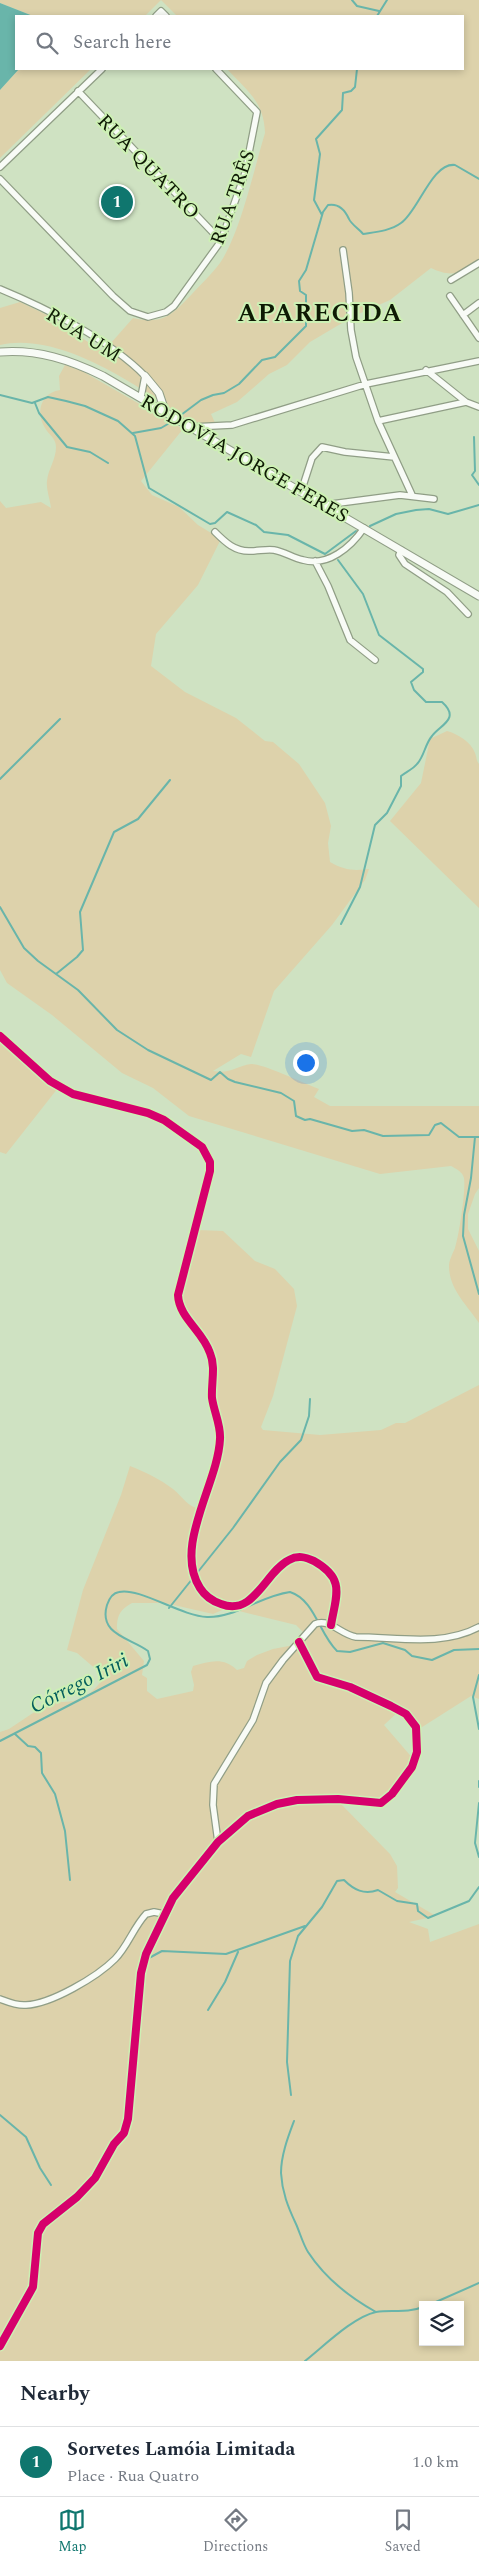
<!DOCTYPE html>
<html lang="en">
<head>
<meta charset="utf-8">
<style>
  :root { --surface:#fff; --page:#f6f6f7; --text:#1f2937; --muted:#747a83; --line:#e0e1e3; --accent:#0f766e }
  body { margin:0; font-family:Spectral,serif; background:var(--page); color:var(--text) }
  .controls { position:absolute; right:15px; bottom:15px; display:grid; overflow:hidden; border-radius:0px; box-shadow:0 2px 8px #0003 }
  .controls button { width:45px; height:45px; display:grid; place-items:center; padding:0; border:0; border-bottom:1px solid var(--line); background:var(--surface); color:var(--text); font:25px sans-serif }
  .you { position:absolute; left:305px; top:1062px; width:18px; height:18px; margin:-12px; border:4px solid #fff; border-radius:50%; background:#1a73e8; box-shadow:0 0 0 8px #1a73e833 }
  .badge { display:grid; place-items:center; width:32px; height:32px; border-radius:50%; background:var(--accent); color:#fff; font-size:16px; font-weight:700 }
  .pin { position:absolute; translate:-50% -50%; border:2px solid #fff; box-shadow:0 1px 5px #0006 }
  .list { margin:0; padding:0; list-style:none }
  h2 { display:flex; justify-content:space-between; align-items:center; height:65px; margin:0; padding:0 20px; font-size:21px }
  h2 small { font-size:16px; font-weight:400; color:var(--muted) }
  .list li { display:grid; grid-template-columns:32px 1fr auto; gap:15px; align-items:center; box-sizing:border-box; height:70px; padding:0 20px; border-top:1px solid var(--line) }
  .list b { display:block; font-size:19px; white-space:nowrap }
  .list p { margin:0; font-size:16px; white-space:nowrap; color:var(--muted) }
  .list em { font-size:16px; font-style:normal; color:var(--muted) }
  .icon { flex:none; width:28px; height:28px; fill:none; stroke:currentColor; stroke-width:2; stroke-linecap:round; stroke-linejoin:round }
  .map { position:relative; flex:none; width:479px; height:2361px; overflow:hidden }
  .search { position:absolute; background:var(--surface); box-shadow:0 2px 8px #0003; left:15px; right:15px; top:15px; height:55px; display:flex; align-items:center; gap:12px; box-sizing:border-box; padding:0 18px; border-radius:0px; color:var(--muted); font-size:19px }
  .sheet { height:135px; background:var(--surface) }
  nav { display:flex; justify-content:space-around; align-items:center; box-sizing:border-box; height:70px; border-top:1px solid var(--line); background:var(--surface); font-size:14px; color:var(--muted) }
  nav a { display:grid; justify-items:center; gap:2px }
  nav .on { color:var(--accent) }
  .map>svg:first-child { display:block }
  .green { fill:#ddd2ab; fill-rule:evenodd }
  .water { fill:#69b5aa }
  .lines { fill:none; stroke-linecap:round; stroke-linejoin:round }
  .stream { stroke:#69b5aa; stroke-width:2 }
  .minor-casing { stroke:#909e86; stroke-width:8 }
  .major-casing { stroke:#909e86; stroke-width:9 }
  .minor { stroke:#f8fbf6; stroke-width:5.5 }
  .major { stroke:#f8fbf6; stroke-width:7 }
  .cycleway-casing { stroke:#cdf0b4; stroke-width:11 }
  .cycleway { stroke:#d6006c; stroke-width:8 }
  .labels { text-anchor:middle; stroke-width:4; stroke-linejoin:round; paint-order:stroke }
  .street-label { font-size:20px; fill:#0e1a04; stroke:#cdf0b4 }
  .water-label { font-size:21px; font-style:italic; fill:#045e5c; stroke:#cdf0b4 }
  .district-label { font-size:25px; font-weight:bold; letter-spacing:1px; fill:#0e1a04; stroke:#cdf0b4 }
</style>
</head>
<body>
<div class="map">
<svg width="479" height="2361" viewBox="0 0 479 2361">
  <rect width="100%" height="100%" fill="#cfe2c2"/>
  <path class="green" d="M 0,0 L 479,0 L 479,262 C 460,273 452,278 431,268 L 390,300 L 354,316 L 310,342 L 287,365 L 269,374 L 237,402 L 211,414 L 217,427 L 203,427 L 203,430 C 151,396 66,330 0,345 L 0,308 L 20,302 L 49,316 L 103,352 L 133,318 C 163,325 172,315 192,294 C 201,284 212,274 220,263 C 240,234 254,169 265,133 C 264,101 247,91 227,69 L 463,69 L 463,16 L 177,16 L 161,0 L 145,16 L 33,16 L 0,3 Z
    M 19,69 L 91,69 L 0,158 L 0,90 Z
    M 65,365 L 82,371 L 183,429 L 141,481 L 152,495 L 179,507 L 198,525 L 221,539 L 198,585 L 156,634 L 151,666 L 185,692 L 236,718 L 265,741 L 273,742 L 299,764 L 325,803 L 331,826 L 328,843 L 330,862 C 344,870 353,871 369,869 L 365,880 L 332,925 L 274,991 L 251,1057 L 241,1054 L 213,1071 C 231,1074 236,1066 251,1064 C 262,1063 306,1084 319,1089 L 314,1097 L 330,1106 L 479,1106 L 479,1188 L 475,1194 L 468,1214 L 468,1229 L 479,1251 L 479,1323 C 467,1305 449,1289 449,1266 C 449,1260 453,1253 455,1248 C 459,1235 466,1191 464,1178 C 462,1171 456,1169 451,1166 L 380,1174 L 189,1116 L 153,1088 L 122,1073 L 52,1015 L 7,983 L 0,970 L 0,501 L 6,508 L 41,502 L 51,508 C 50,499 46,489 47,481 C 48,469 56,460 56,447 C 56,438 49,435 45,428 C 35,412 41,393 60,390 L 59,376 Z
    M 447,731 C 458,734 471,742 475,753 C 477,758 476,760 479,764 L 479,908 L 390,821 L 421,783 L 430,739 Z
    M 0,1036 L 58,1088 L 6,1154 L 0,1152 Z
    M 198,1230 L 223,1231 L 255,1261 L 275,1269 L 294,1289 L 297,1306 L 273,1396 L 261,1427 L 263,1430 L 320,1435 L 381,1430 L 396,1423 L 405,1423 L 479,1385 L 479,1699 L 471,1696 L 419,1729 L 400,1710 L 384,1725 L 415,1761 L 390,1799 L 374,1804 L 340,1803 L 390,1854 L 397,1866 L 398,1888 L 395,1892 L 436,1916 L 409,1922 L 428,1929 L 430,1942 L 479,1924 L 479,2361 L 0,2361 L 0,1732 L 9,1729 L 51,1701 C 77,1705 89,1697 105,1677 L 77,1653 L 67,1650 L 83,1590 L 121,1495 L 130,1466 C 145,1472 160,1479 173,1489 C 183,1497 187,1507 201,1509 L 220,1459 L 223,1431 L 213,1405 L 211,1351 L 178,1301 ZM 132,1603 L 165,1603 L 213,1614 L 227,1608 L 296,1625 L 305,1634 L 294,1645 L 273,1649 L 257,1655 L 247,1661 L 244,1668 L 237,1670 C 224,1657 210,1661 193,1666 L 191,1672 L 194,1685 L 193,1691 L 157,1699 L 147,1691 L 147,1678 L 142,1675 L 144,1661 L 117,1629 C 117,1615 120,1610 132,1603 ZM 423,2305 L 460,2305 L 460,2342 L 423,2342 Z"/>
  <path class="water" d="M 0,3 L 33,16 L 16,16 L 16,69 L 19,69 L 0,90 Z"/>
  <g class="lines">
    <path class="stream" d="M 352,0 L 357,6 L 379,11
      M 377,16 L 387,0
      M 322,215 L 314,200 L 320,154 L 316,139 L 342,110 L 343,93 L 351,91 L 355,87 L 357,69
      M 0,395 L 32,403 L 48,397 L 66,401 L 85,406 L 118,421 L 135,436 L 149,488 L 210,524 L 215,523 L 227,512 L 256,525 L 264,532 L 288,535 L 325,554 L 356,531
      M 35,403 L 39,413 L 67,447 L 90,452 L 108,463
      M 181,415 L 201,400 L 213,395 L 224,393 L 239,384 L 262,360 L 275,357 L 306,326 L 306,295 L 300,291 L 299,281 L 306,270 L 323,212 L 328,205 C 339,203 345,210 349,219 C 351,224 360,230 363,234 C 376,232 390,231 401,223 C 418,212 432,162 455,165 L 479,179
      M 133,433 L 161,428 L 173,421
      M 474,437 L 475,471 L 472,475 L 479,485
      M 370,526 L 396,514 L 416,510 L 429,509 L 448,514 L 479,505
      M 338,560 L 363,594 L 379,635 L 423,669 L 423,672 L 411,682 L 414,690 L 426,702 L 442,702 C 461,719 440,725 432,736 C 425,744 424,757 417,764 C 413,769 406,772 401,776 L 401,786 L 387,813 L 375,825 L 360,887 L 341,924
      M 0,779 L 60,719
      M 0,907 L 24,948 L 38,961 L 78,990 L 117,1030 L 148,1050 L 211,1080 L 220,1072 L 228,1079 L 235,1082 L 281,1093 L 294,1101 L 296,1116 L 305,1120 L 310,1119 L 352,1131 L 364,1130 L 383,1136 L 429,1135 L 435,1125 L 441,1123 L 459,1137 L 479,1137
      M 56,974 L 77,957 L 83,950 L 80,912 L 114,832 L 138,819 L 170,780
      M 475,1137 L 471,1178 L 464,1215 L 463,1236 L 479,1294
      M 169,1608 L 233,1528 L 280,1462 L 301,1440 L 309,1416 L 310,1399
      M 479,1675 L 473,1697 L 479,1729
      M 15,1734 L 28,1746 L 35,1747 L 41,1753 L 42,1773 L 55,1794 L 65,1831 L 70,1880
      M 0,1741 L 147,1665 L 150,1659 L 148,1651 C 131,1638 98,1635 107,1605 C 109,1599 112,1593 119,1592 C 139,1587 181,1616 207,1617 C 235,1618 260,1596 290,1592 C 315,1600 319,1634 337,1651 L 350,1652 L 383,1643 L 405,1650 L 412,1656 L 432,1660 L 454,1650 L 479,1649
      M 479,1781 L 479,1787
      M 479,1803 L 475,1843 L 479,1857
      M 149,1958 L 162,1951 L 226,1954 L 305,1926
      M 208,2010 L 225,1982 L 238,1952
      M 291,2095 L 287,2062 L 290,1961 L 298,1936 L 322,1907 L 337,1881 L 344,1880 C 354,1890 364,1895 378,1890 L 397,1901 L 417,1904 L 418,1911 L 428,1918 L 469,1901 L 479,1887
      M 0,2115 L 26,2137 L 40,2168 L 51,2185
      M 294,2121 C 288,2137 281,2155 281,2173 C 282,2192 288,2207 296,2224 C 300,2233 303,2244 308,2252 C 325,2278 349,2297 376,2312
      M 429,2305 L 479,2283
      M 305,2361 C 324,2346 353,2317 376,2312 C 393,2309 405,2314 423,2307"/>
    <g class="minor-casing">
      <path id="minor" d="M 156,16 L 161,11 L 166,16
        M 78,91 L 221,241
        M 0,167 L 102,69
        M 0,179 L 113,296 L 130,311 L 148,317 L 166,312 L 174,306 L 221,241 L 245,173 L 257,112 L 216,69
        M 343,250 L 349,293 L 351,330 L 356,357 L 378,421 L 412,495
        M 451,280 L 479,263
        M 0,289 C 46,308 110,340 145,376 L 141,397
        M 450,296 L 479,338
        M 463,315 L 479,303
        M 426,370 L 466,402
        M 378,421 L 466,402 L 479,407
        M 192,427 L 232,425 L 366,384 L 479,361
        M 301,492 L 312,458 L 322,447 L 345,452 L 394,457
        M 324,505 L 400,495 L 434,499
        M 215,532 C 225,542 235,552 251,551 C 259,551 266,549 274,550 C 285,552 293,558 303,560 C 328,567 351,547 364,528
        M 401,550 L 399,555 L 405,564 L 447,592 L 468,614
        M 315,561 L 328,586 L 350,640 L 375,660
        M 0,1036 L 50,1081 L 73,1094 L 148,1113 L 164,1120 L 202,1147 L 210,1162 L 210,1171 L 178,1295 C 179,1318 203,1331 210,1353 C 216,1367 211,1384 212,1398 C 214,1412 221,1425 220,1439 C 218,1484 173,1546 200,1588 C 205,1596 212,1601 221,1604 C 254,1617 265,1572 289,1560 C 298,1555 305,1557 314,1561 C 346,1579 336,1595 331,1625
        M 218,1842 L 213,1805 L 214,1784 L 253,1720 L 266,1683 L 283,1660 L 315,1624 C 330,1618 341,1635 356,1637 C 397,1637 442,1647 479,1627
        M 0,1999 C 8,2002 17,2006 26,2005 C 51,2004 97,1977 115,1959 C 128,1946 133,1928 146,1914 L 154,1912 L 164,1914
        M 0,2346 L 33,2287 L 38,2233 L 43,2224 L 77,2197 L 95,2178 L 114,2144 L 124,2133 L 128,2119 L 141,1973 L 146,1954 L 173,1898 L 218,1842 L 248,1816 L 277,1804 L 297,1800 L 338,1799 L 381,1803 L 392,1794 L 412,1767 L 417,1752 L 416,1727 L 406,1714 L 391,1706 L 350,1687 L 317,1677 L 299,1642"/>
    </g>
    <g class="major-casing">
      <path id="major" d="M 0,352 C 38,349 70,360 103,376 L 479,596
        M 145,376 L 159,393 L 165,411"/>
    </g>
    <use href="#minor" class="minor"/>
    <use href="#major" class="major"/>
    <g class="cycleway-casing">
      <path id="cycleway" d="M 0,1036 L 50,1081 L 73,1094 L 148,1113 L 164,1120 L 202,1147 L 210,1162 L 210,1171 L 178,1295 C 179,1318 203,1331 210,1353 C 216,1367 211,1384 212,1398 C 214,1412 221,1425 220,1439 C 218,1484 173,1546 200,1588 C 205,1596 212,1601 221,1604 C 254,1617 265,1572 289,1560 C 298,1555 305,1557 314,1561 C 346,1579 336,1595 331,1625
        M 0,2346 L 33,2287 L 38,2233 L 43,2224 L 77,2197 L 95,2178 L 114,2144 L 124,2133 L 128,2119 L 141,1973 L 146,1954 L 173,1898 L 218,1842 L 248,1816 L 277,1804 L 297,1800 L 338,1799 L 381,1803 L 392,1794 L 412,1767 L 417,1752 L 416,1727 L 406,1714 L 391,1706 L 350,1687 L 317,1677 L 299,1642"/>
    </g>
    <use href="#cycleway" class="cycleway"/>
  </g>
  <g class="labels">
    <g class="street-label">
      <text transform="translate(149 166) rotate(46)" y="7">RUA QUATRO</text>
      <text transform="translate(232 197) rotate(-71)" y="7">RUA TRÊS</text>
      <text transform="translate(84 334) rotate(32)" y="7">RUA UM</text>
      <text transform="translate(245 458) rotate(30)" y="7">RODOVIA JORGE FERES</text>
    </g>
    <g class="water-label">
      <text transform="translate(79 1683) rotate(-27)" y="7">Córrego Iriri</text>
    </g>
    <g class="district-label">
      <text x="320" y="321">APARECIDA</text>
    </g>
  </g>
</svg>
<div class="controls">
<button><svg class="icon" aria-label="layers" viewBox="0 0 24 24"><path d="M12 4l9 5-9 5-9-5zM3 14l9 5 9-5"/></svg></button>
</div>
<div class="you"></div>
<div class="pin badge" style="left:117px;top:202px">1</div>
<div class="search"><svg class="icon" aria-label="search" viewBox="0 0 24 24"><circle cx="10" cy="10" r="6"/><path d="M15 15l6 6"/></svg>Search here</div>
</div>
<section class="sheet">
<h2>Nearby<small></small></h2>
<ul class="list">
<li><span class="badge">1</span><div><b>Sorvetes Lamóia Limitada</b><p>Place · Rua Quatro</p></div><em>1.0 km</em></li>
</ul>
</section>
<nav>
<a class="on"><svg class="icon" aria-label="map" viewBox="0 0 24 24"><path d="M3 6l6-2 6 2 6-2v14l-6 2-6-2-6 2zM9 4v14M15 6v14"/></svg>Map</a>
<a><svg class="icon" aria-label="directions" viewBox="0 0 24 24"><path d="M12 3l9 9-9 9-9-9zM9 14v-3h6M13 9l2 2-2 2"/></svg>Directions</a>
<a><svg class="icon" aria-label="saved" viewBox="0 0 24 24"><path d="M7 4h10v16l-5-4-5 4z"/></svg>Saved</a>
</nav>
</body>
</html>
